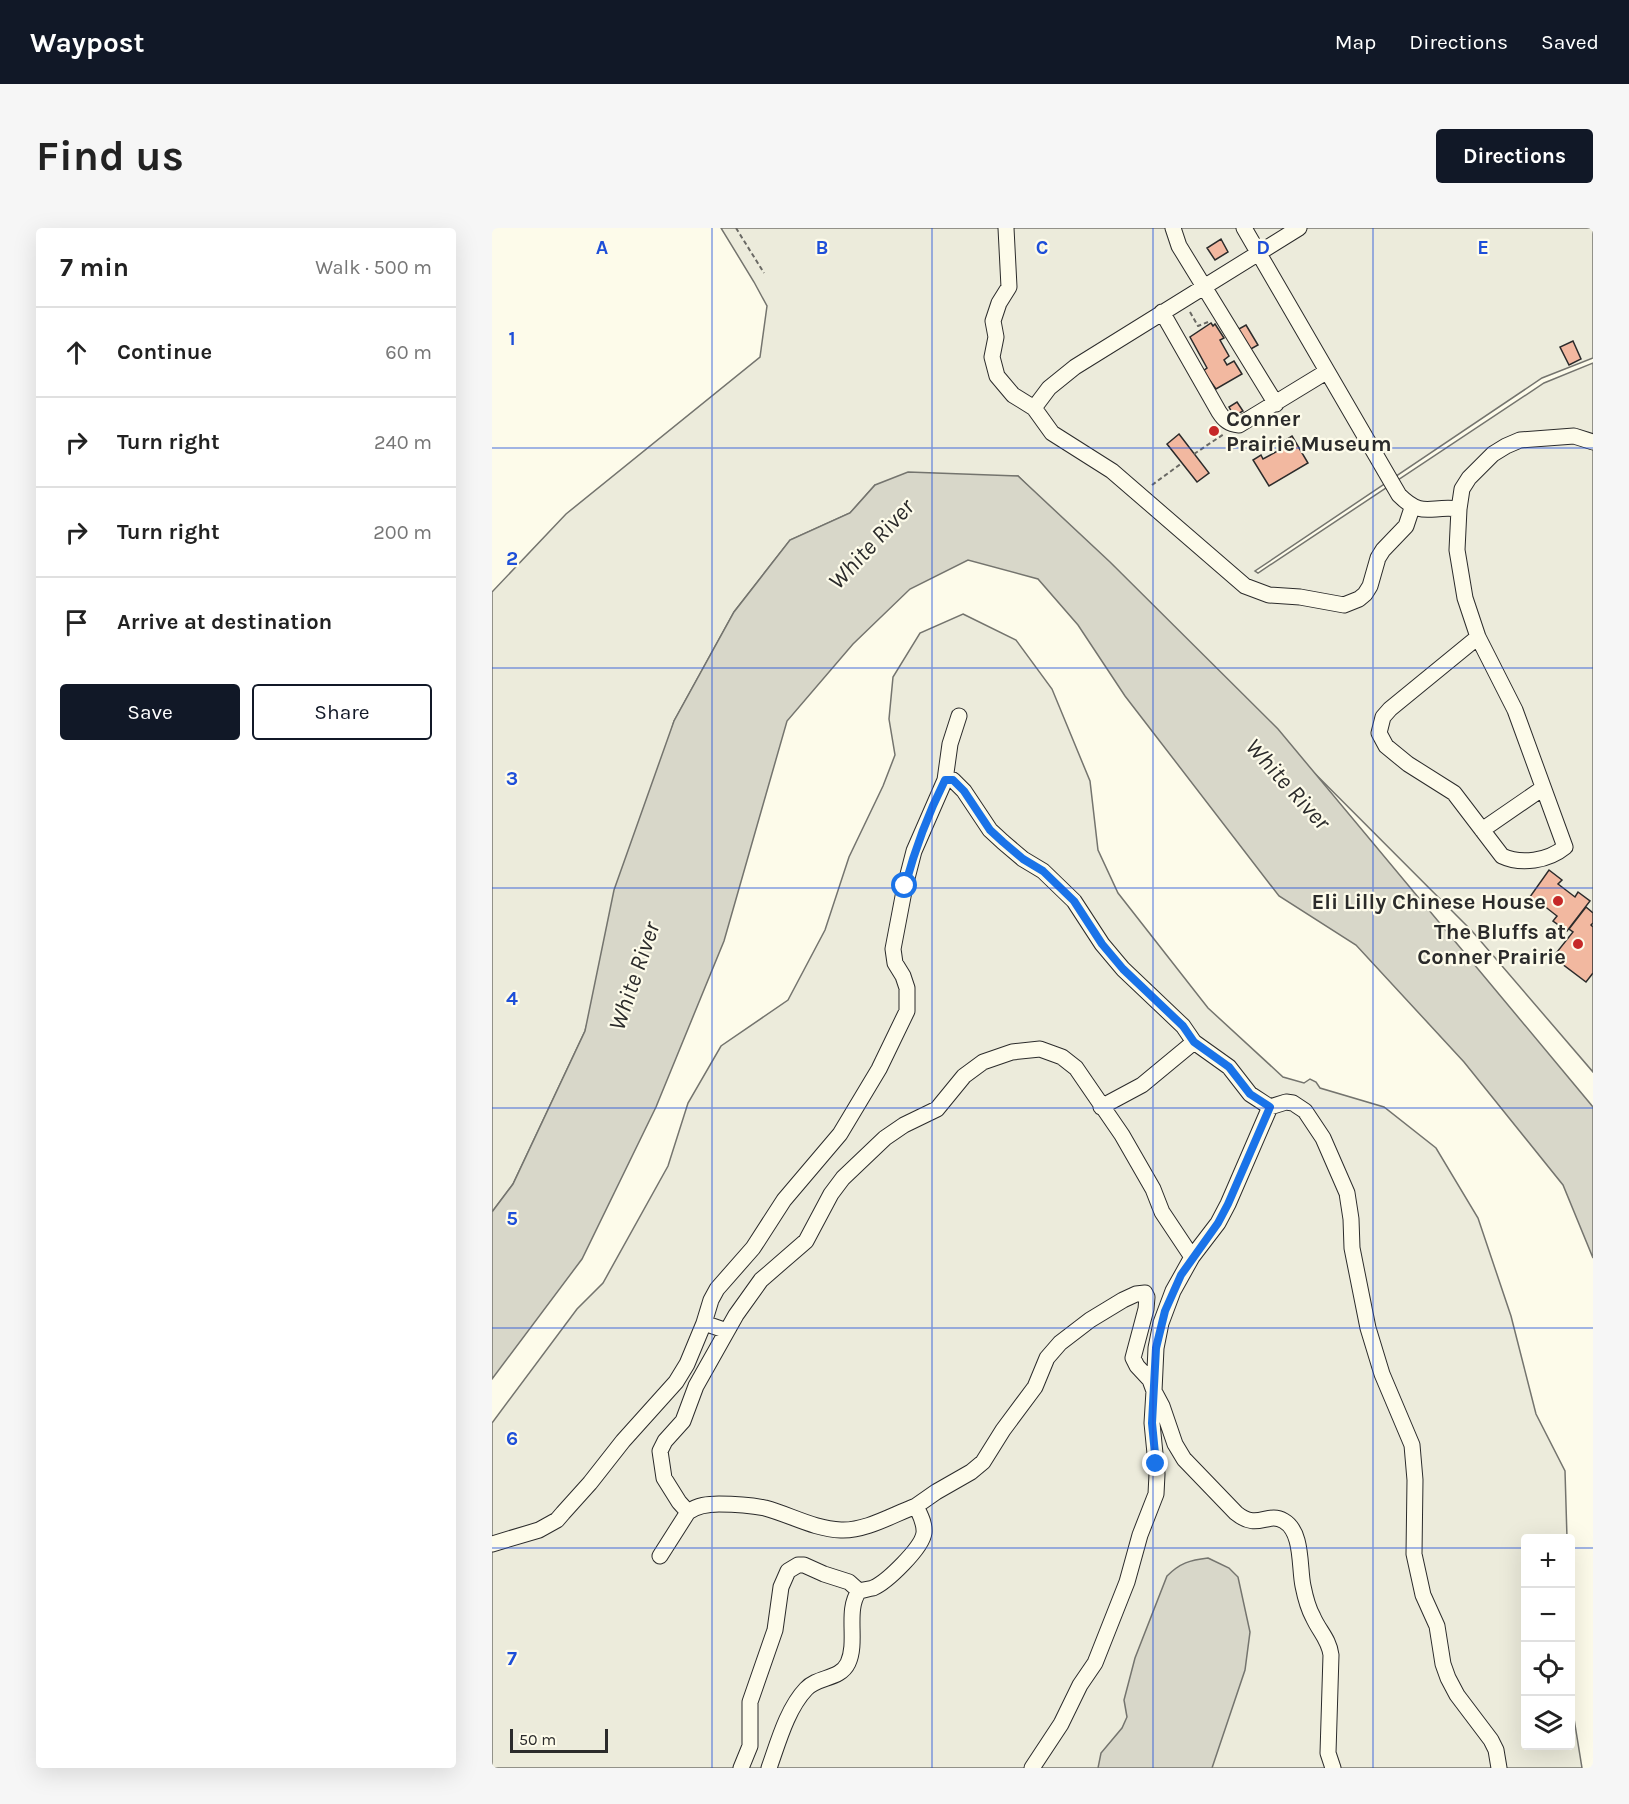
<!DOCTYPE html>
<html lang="en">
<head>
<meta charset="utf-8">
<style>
  :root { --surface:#fff; --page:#f6f6f6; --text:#222; --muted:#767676; --line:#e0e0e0; --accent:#111827 }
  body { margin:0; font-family:Karla,sans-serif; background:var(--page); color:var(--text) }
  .controls { position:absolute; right:18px; bottom:18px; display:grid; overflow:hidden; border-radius:6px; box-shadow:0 6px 24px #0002 }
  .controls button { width:54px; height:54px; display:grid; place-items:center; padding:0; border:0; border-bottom:2px solid var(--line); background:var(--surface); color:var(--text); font:30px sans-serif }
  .scale { position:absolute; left:18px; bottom:15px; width:98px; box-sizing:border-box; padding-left:6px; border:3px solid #2b2b2b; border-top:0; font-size:16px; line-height:21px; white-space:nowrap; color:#2b2b2b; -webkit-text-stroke:4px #fdfbea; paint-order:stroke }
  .stop { position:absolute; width:18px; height:18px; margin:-14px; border:4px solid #1a73e8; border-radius:50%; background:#fff }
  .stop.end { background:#1a73e8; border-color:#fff; box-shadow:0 2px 6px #0008 }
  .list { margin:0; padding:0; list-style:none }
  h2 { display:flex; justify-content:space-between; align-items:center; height:78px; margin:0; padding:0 24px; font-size:26px }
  h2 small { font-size:20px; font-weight:400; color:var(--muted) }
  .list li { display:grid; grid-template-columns:39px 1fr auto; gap:18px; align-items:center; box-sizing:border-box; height:90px; padding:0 24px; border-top:2px solid var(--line) }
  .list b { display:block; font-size:22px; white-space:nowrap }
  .list em { font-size:20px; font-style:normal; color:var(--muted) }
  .actions { display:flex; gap:12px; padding:18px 24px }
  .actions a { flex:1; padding:14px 0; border:2px solid var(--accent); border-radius:6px; text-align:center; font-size:21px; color:var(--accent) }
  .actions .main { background:var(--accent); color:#fff }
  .icon { flex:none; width:33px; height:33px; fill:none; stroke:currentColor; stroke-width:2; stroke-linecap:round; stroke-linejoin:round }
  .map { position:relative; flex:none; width:1101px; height:1540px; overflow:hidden; border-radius:6px }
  header { display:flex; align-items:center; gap:36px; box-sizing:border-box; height:84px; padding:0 30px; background:var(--accent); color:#fff }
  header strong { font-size:28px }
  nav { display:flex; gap:33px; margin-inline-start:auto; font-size:21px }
  .intro { display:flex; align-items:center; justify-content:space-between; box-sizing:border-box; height:144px; padding:0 36px }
  h1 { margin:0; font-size:42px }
  .button { padding:15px 27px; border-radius:6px; background:var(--accent); color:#fff; font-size:21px; font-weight:700 }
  main { display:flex; gap:36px; padding:0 36px }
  aside { flex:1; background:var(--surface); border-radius:6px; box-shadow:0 6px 24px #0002 }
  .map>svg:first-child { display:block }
  .green { fill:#ecebdb; stroke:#74746e; stroke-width:1.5 }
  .water { fill:#d8d7c9; stroke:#74746e; stroke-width:1.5 }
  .building { fill:#f2b8a0; stroke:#2b2b2b; stroke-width:1.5 }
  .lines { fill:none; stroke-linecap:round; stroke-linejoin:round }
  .minor-casing { stroke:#2b2b2b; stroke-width:17 }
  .path { stroke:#6a6964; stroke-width:2; stroke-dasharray:4.5 3; stroke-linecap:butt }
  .minor { stroke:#fdfbea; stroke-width:15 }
  .route { stroke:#1a73e8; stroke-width:8 }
  .grid { fill:none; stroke:#1d4ed8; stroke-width:1.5; stroke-opacity:0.55 }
  .poi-dot { fill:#c62828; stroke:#fdfbea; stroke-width:2 }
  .labels { text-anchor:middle; stroke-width:4.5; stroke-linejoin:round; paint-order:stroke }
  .poi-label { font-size:22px; font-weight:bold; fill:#2b2b2b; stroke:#fdfbea; text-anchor:end }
  .water-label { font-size:24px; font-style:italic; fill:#2b2b2b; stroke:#fdfbea }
  .grid-label { font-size:20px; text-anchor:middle; font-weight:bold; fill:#1d4ed8; stroke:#fdfbea; stroke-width:4.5; stroke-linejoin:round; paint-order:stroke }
</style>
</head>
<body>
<header>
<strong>Waypost</strong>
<nav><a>Map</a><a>Directions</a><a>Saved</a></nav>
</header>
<div class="intro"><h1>Find us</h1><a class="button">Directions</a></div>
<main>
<aside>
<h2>7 min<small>Walk · 500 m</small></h2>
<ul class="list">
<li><svg class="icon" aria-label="ahead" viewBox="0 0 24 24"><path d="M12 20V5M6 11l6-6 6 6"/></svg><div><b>Continue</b></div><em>60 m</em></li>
<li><svg class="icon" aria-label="right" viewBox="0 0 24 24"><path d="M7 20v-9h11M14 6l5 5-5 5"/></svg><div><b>Turn right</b></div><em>240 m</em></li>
<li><svg class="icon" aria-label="right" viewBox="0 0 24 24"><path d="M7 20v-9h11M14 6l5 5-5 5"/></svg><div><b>Turn right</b></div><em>200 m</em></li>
<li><svg class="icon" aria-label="arrive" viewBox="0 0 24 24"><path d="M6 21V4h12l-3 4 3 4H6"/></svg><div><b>Arrive at destination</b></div></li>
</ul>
<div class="actions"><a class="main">Save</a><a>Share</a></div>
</aside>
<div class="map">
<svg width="1101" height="1540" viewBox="0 0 1101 1540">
  <rect width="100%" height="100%" fill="#fdfbea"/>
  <path class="green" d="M 229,0 L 1101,0 L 1101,130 L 1050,150 L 763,343 L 766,345 L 1052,155 L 1101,135 L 1101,844 L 980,703 L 526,248 L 383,257 L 358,285 L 298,312 L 242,384 L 182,493 L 93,803 L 21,956 L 0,984 L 0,364 L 74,286 L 268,129 L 275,78 L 262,54 Z
    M 471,386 L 524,412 L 560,461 L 598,553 L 606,622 L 626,665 L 716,780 L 791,849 L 812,855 L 818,851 L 824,854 L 828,860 L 892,879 L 944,920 L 986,990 L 1019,1088 L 1044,1186 L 1073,1243 L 1075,1310 L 1034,1310 L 1034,1518 L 1078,1518 L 1079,1472 L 1090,1540 L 0,1540 L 0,1195 L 85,1081 L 111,1055 L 176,938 L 196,875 L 229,818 L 296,772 L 333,702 L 357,629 L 391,558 L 403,527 L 397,491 L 401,449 L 428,405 Z"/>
  <path class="water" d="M 416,244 L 526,248 L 618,334 L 786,501 L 1101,879 L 1101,1030 L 1071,957 L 972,834 L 864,717 L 787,668 L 633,468 L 586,397 L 546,351 L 476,332 L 418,361 L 361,416 L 295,493 L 232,713 L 164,879 L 90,1031 L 0,1151 L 0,984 L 21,956 L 93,803 L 122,662 L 182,493 L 242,384 L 298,312 L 358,285 L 383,257 Z
    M 716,1330 L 737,1340 L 746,1349 L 758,1404 L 753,1442 L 720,1540 L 606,1540 L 609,1525 L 630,1500 L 635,1489 L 632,1472 L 643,1430 L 675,1348 C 688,1335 698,1332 716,1330 Z"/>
  <path class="building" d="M 729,11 L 736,24 L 723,32 L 715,20 Z
    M 719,95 L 721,98 L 723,96 L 732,110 L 728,112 L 737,128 L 732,132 L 735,137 L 742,133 L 750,146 L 724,161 L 711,143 L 715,140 L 698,109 Z
    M 754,97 L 766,117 L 757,122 L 745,102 Z
    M 1081,113 L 1089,131 L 1077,137 L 1068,119 Z
    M 745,174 L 751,183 L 742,188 L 737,179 Z
    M 687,206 L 717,245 L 705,254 L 675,216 Z
    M 800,208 L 816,235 L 777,258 L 761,232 L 769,227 L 771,231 L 795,218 L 792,213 Z
    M 1057,642 L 1070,652 L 1066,656 L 1083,669 L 1086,664 L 1098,673 L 1075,703 L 1061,693 L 1065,688 L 1051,677 L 1048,682 L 1035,673 Z
    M 1094,679 L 1101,685 L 1101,695 L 1099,697 L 1101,699 L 1101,745 L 1094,754 L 1061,729 L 1081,704 L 1077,701 Z"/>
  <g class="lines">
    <g class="minor-casing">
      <path id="minor" d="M 514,0 L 517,59 L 507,75 L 501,93 L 504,109 L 500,129 L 505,148 L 521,167 L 542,180 L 560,205 L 620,243 L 753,358 L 777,367 L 808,369 L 852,377 L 867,371 L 873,366 L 878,358 L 886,330 L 891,322 L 914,298 L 920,280
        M 681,0 L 687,18 L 784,176
        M 752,0 L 907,267 C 931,291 938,277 967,281
        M 670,84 L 727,184 C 732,192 737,196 747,197 L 834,144
        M 542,180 L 557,160 L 583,139 L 807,0
        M 986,409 L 898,481 L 891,489 L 887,505 L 894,518 L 916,536 L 962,565 L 1010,628 C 1029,637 1056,633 1073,619 L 1023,482 L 986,409 L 973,370 L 965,322 L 967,281 L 970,261 L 977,250 L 1001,226 L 1014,218 L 1028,212 L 1082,208 L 1101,214
        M 453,552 L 461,552 L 472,563 L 498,602 L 511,614 L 531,631 L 551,643 L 582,673 L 610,716 L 631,741 L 691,798 L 702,814 L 650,857 L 609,879
        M 990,602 L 1051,560
        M 702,814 L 737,839 L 758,866 L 778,879 L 794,874 L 801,875 L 813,883 L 831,910 L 855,965 L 859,991 L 860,1020 L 876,1100 L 890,1146 L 920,1217 L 923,1252 L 922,1326 L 931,1367 L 945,1398 L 951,1436 L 956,1450 L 965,1467 L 999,1512 L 1004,1522 L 1007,1540
        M 700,1029 L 726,995 L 736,976 L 778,879
        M 212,1095 L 219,1072 L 225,1061 L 261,1020 L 292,972 L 348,906 L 387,841 L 415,783 L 415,760 L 411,748 L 403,735 L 401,721 L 413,658 L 422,623 L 453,552 L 458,516 L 467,488
        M 196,1284 L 187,1274 L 172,1250 L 168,1223 L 173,1213 L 191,1193 L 204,1158 L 244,1087 L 269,1052 L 314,1013 L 339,966 L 351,950 L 393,910 L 412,897 L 445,881 L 472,848 L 491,834 L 520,824 L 548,821 L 570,829 L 584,840 L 630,907 L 661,961 L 670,984 L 700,1029 L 681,1063 L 669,1095 L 664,1120 L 662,1163 L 670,1178 L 683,1216 L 692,1231 L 744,1285 C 766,1303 775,1283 792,1293 C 811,1304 807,1339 811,1358 C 813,1368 816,1380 821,1389 C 827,1403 837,1411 839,1427 L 836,1525 L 841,1540
        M 0,1316 L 47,1302 L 65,1292 L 71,1285 L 98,1255 L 131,1213 L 184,1154 L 195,1136 L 212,1095 L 235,1103
        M 168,1328 L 196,1284 C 206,1277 216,1276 227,1276 C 242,1276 258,1277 273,1280 C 299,1287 322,1301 349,1302 C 374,1303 400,1287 424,1278
        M 367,1363 C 372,1362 376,1361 381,1360 C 395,1354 430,1320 432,1305 C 433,1295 428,1287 424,1278 L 444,1264 L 479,1244 L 491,1234 L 511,1202 L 543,1159 L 555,1130 L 568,1115 L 598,1092 L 631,1072 L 644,1066 L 653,1065 L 655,1069 L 654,1081 L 641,1130 L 645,1138 L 658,1152 L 662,1163 L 660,1195 L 665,1246 L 664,1266 L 648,1307 L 635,1354 L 603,1435 L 588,1457 L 569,1496 L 540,1540
        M 249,1540 L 258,1518 L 258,1474 L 283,1402 L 289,1359 L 296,1343 L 306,1337 L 312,1337 L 332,1346 L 357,1354 L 367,1363
        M 277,1540 C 286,1515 295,1481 314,1461 C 326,1448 348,1452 356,1435 C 366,1413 353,1383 367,1363"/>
    </g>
    <path class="path" d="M 244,0 L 272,45
      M 698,84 L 706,98 L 716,94
      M 702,226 L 732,206
      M 660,257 L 690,235"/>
    <use href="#minor" class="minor"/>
  </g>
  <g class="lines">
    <path class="route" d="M 413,658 C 423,621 436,586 453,552 L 461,552 L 472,563 L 498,602 L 511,614 L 531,631 L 551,643 L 582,673 L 610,716 L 631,741 L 691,798 L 702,814 L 737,839 L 758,866 L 778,879 L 736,976 L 726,995 L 689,1047 L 673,1083 L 664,1120 L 660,1195 L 664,1236"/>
  </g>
  <path class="grid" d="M 220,0 L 220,1540M 440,0 L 440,1540M 661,0 L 661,1540M 881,0 L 881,1540M 0,220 L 1101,220M 0,440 L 1101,440M 0,660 L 1101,660M 0,880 L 1101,880M 0,1100 L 1101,1100M 0,1320 L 1034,1320M 1078,1320 L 1101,1320"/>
  <g class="poi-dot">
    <circle cx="722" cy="203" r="6"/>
    <circle cx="1066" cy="673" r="6"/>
    <circle cx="1086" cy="716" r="6"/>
  </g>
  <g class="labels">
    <g class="poi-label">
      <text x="734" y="198" text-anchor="start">Conner<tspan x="734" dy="25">Prairie Museum</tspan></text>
      <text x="1054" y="681">Eli Lilly Chinese House</text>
      <text x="1074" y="711">The Bluffs at<tspan x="1074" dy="25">Conner Prairie</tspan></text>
    </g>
    <g class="water-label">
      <text transform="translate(379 316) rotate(-47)" y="8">White River</text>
      <text transform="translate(796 556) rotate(48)" y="8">White River</text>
      <text transform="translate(142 748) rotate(-71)" y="8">White River</text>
    </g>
  </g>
  <g class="grid-label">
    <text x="110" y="26">A</text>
    <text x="330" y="26">B</text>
    <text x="550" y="26">C</text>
    <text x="771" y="26">D</text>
    <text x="991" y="26">E</text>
    <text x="20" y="117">1</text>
    <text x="20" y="337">2</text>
    <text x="20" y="557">3</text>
    <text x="20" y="777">4</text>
    <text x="20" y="997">5</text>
    <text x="20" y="1217">6</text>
    <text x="20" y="1437">7</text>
  </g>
</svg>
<div class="controls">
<button>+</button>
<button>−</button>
<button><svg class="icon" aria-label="locate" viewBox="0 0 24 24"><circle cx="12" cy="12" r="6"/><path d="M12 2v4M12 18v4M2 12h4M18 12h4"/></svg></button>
<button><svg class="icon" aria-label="layers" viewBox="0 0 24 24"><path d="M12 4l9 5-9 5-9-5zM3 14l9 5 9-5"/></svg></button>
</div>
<div class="scale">50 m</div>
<div class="stop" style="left:413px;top:658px"></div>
<div class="stop end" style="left:664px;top:1236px"></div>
</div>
</main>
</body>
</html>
